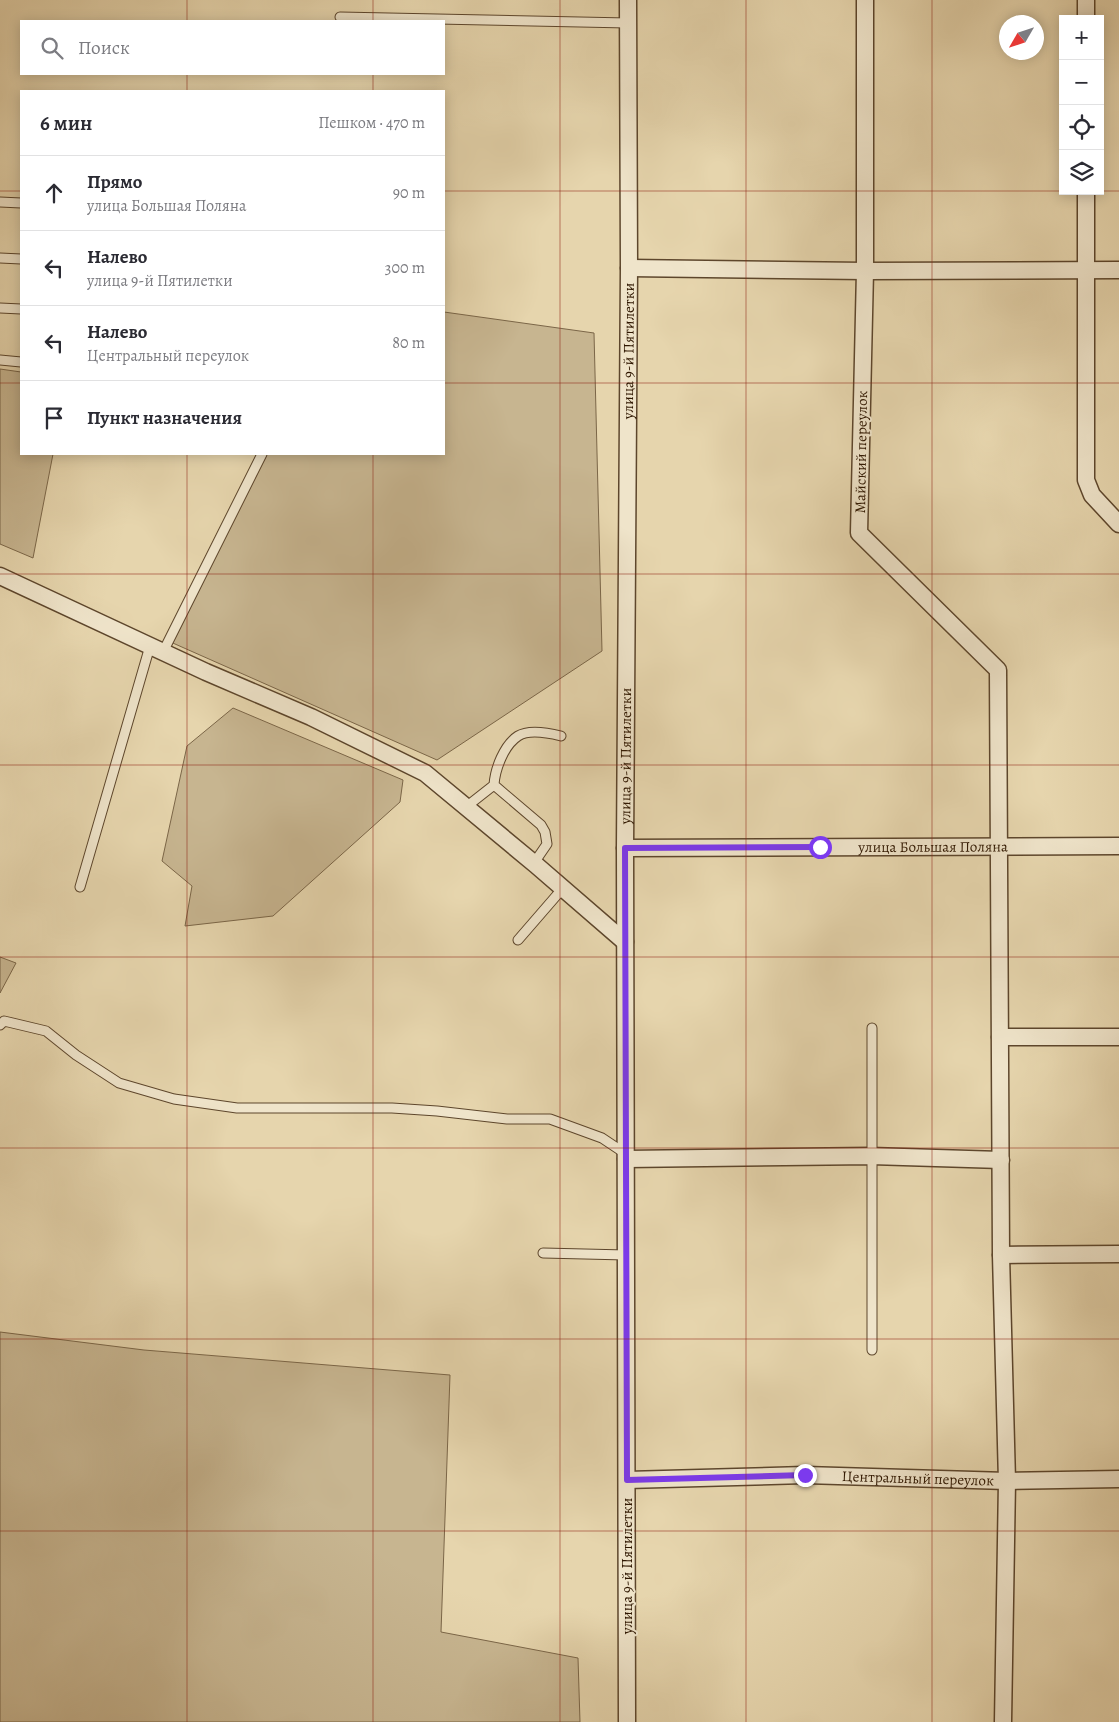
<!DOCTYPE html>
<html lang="ru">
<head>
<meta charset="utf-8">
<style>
  :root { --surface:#fff; --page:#f2f2f3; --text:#2b2b33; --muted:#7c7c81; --line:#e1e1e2 }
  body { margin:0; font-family:Alegreya,serif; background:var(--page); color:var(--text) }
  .controls { position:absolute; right:15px; top:15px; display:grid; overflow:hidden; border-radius:0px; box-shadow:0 2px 12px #0003 }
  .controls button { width:45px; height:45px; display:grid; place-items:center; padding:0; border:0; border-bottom:1px solid var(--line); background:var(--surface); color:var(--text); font:25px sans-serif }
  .compass { position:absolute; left:999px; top:15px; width:45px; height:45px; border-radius:50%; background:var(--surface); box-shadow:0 2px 12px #0003; rotate:231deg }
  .stop { position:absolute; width:15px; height:15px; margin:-11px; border:4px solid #7c3aed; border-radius:50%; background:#fff }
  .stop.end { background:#7c3aed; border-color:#fff; box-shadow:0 1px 5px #0008 }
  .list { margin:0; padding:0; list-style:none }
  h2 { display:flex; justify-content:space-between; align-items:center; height:65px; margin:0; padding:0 20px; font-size:21px }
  h2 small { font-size:16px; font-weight:400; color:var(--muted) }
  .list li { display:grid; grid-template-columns:32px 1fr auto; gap:15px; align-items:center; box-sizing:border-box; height:75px; padding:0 20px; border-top:1px solid var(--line) }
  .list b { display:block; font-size:19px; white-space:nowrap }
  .list p { margin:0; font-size:16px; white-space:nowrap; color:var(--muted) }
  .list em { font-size:16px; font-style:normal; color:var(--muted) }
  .icon { flex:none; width:28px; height:28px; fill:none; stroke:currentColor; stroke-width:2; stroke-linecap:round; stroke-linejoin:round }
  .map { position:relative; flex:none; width:1119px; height:1722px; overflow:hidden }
  .search { position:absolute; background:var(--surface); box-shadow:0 2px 12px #0003; left:20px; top:20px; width:425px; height:55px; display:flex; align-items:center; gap:12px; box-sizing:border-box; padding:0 18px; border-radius:0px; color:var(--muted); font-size:19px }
  .panel { position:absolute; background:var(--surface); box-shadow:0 2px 12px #0003; left:20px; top:90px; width:425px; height:365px; border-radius:0px }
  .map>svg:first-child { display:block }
  .green { fill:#c7b590; stroke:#7b6648 }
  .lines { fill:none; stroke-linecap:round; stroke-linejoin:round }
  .service-casing { stroke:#5d462c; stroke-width:11 }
  .minor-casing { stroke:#5d462c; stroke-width:19 }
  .service { stroke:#efe4ca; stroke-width:9 }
  .minor { stroke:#efe4ca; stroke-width:16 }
  .route { stroke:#7c3aed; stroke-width:6 }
  .grid { fill:none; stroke:#8f2418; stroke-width:1; stroke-opacity:0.55 }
  .labels { text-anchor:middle; stroke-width:4; stroke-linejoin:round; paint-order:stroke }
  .street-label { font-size:15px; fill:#2f1701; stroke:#efe4ca }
</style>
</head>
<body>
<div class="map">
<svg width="1119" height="1722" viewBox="0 0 1119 1722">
  <rect width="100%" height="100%" fill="#e6d5ad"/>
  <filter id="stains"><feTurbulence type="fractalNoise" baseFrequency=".004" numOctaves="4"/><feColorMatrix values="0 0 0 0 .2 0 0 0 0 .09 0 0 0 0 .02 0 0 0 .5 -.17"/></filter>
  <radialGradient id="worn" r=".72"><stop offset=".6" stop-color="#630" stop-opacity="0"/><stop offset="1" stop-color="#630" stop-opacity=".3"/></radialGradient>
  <path class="green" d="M 444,312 L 594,333 L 602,651 L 437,760 L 166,640 L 265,454 L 444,454 Z
    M 0,369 L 21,372 L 21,454 L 53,454 L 33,558 L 0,544 Z
    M 233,708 L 403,780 L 400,802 L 273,916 L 185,926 L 192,886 L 162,861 L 187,746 Z
    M 0,957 L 16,963 L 0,993 Z
    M 0,1332 L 144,1350 L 450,1375 L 441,1632 L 578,1658 L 580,1722 L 0,1722 Z"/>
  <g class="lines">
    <g class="service-casing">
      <path id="service" d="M 340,17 L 628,23
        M 0,202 L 21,203
        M 0,258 L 21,259
        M 0,308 L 21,309
        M 0,360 L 21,362
        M 163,652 L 262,454
        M 494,785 L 541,825 L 545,832 L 547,844 L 534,863
        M 466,807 L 494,785 C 495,769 504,745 518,736 C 529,729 549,733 561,736
        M 80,887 L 150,646
        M 518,940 L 563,888
        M 0,1025 L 4,1021 L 46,1031 L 76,1055 L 119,1083 L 174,1099 L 237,1108 L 392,1108 L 437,1111 L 507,1119 L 550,1119 L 602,1138 L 626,1154
        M 543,1253 L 626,1255
        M 872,1350 L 872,1028"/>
    </g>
    <g class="minor-casing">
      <g id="minor">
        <path d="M 865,0 L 865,271 L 859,533 L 998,670 L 1001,1255 L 1007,1481 L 1003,1722"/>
        <path d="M 1086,0 L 1086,19"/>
        <path d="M 1086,191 L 1086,480 L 1092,495 L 1119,524"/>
        <path d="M 629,268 L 865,271 L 1119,270"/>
        <path d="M 0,576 L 206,672 L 311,717 L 425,773 L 536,865 L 625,942"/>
        <path id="s1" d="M 625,848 L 1119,846"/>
        <path d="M 1000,1037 L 1119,1037"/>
        <path d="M 626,1159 L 871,1156 L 1001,1160"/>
        <path d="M 1001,1255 L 1119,1254"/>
        <path id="s2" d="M 627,1480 L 805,1475 L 1007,1481 L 1119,1479"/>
        <path id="s3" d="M 627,1722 L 625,848 L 629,268 L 628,0"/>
      </g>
    </g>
    <use href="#service" class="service"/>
    <use href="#minor" class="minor"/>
  </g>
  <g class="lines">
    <path class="route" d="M 805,1475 L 627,1480 L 625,848 L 820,847"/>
  </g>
  <path class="grid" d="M 187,0 L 187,21M 373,0 L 373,21M 560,0 L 560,1722M 746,0 L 746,1722M 932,0 L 932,1722M 187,74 L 187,91M 373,74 L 373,91M 0,191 L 21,191M 444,191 L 1119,191M 0,383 L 21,383M 444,383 L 1119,383M 187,454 L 187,1722M 373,454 L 373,1722M 0,574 L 1119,574M 0,765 L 1119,765M 0,957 L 1119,957M 0,1148 L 1119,1148M 0,1339 L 1119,1339M 0,1531 L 1119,1531"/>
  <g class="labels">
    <g class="street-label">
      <text dy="5" stroke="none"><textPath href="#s3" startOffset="1371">улица 9-й Пятилетки</textPath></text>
      <text transform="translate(861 452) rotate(-89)" y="5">Майский переулок</text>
      <text dy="5" stroke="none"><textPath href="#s3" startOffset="966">улица 9-й Пятилетки</textPath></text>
      <text dy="5" stroke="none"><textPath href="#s1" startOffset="308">улица Большая Поляна</textPath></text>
      <text dy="5" stroke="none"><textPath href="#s2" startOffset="291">Центральный переулок</textPath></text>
      <text transform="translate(627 1566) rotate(-90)" y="5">улица 9-й Пятилетки</text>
    </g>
  </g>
  <rect width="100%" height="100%" filter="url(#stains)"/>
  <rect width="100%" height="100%" fill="url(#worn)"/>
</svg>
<div class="controls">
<button>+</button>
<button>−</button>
<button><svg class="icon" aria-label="locate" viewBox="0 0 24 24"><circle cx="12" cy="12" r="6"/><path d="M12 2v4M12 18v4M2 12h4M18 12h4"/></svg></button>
<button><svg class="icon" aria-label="layers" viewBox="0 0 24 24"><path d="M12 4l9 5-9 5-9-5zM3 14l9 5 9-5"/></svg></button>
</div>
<svg class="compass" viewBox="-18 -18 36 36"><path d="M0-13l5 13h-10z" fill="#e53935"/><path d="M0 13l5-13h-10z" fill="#7c7c81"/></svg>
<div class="stop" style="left:820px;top:847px"></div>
<div class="stop end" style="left:805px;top:1475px"></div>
<div class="search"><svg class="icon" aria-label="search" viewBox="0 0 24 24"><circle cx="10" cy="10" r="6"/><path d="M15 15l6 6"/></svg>Поиск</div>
<section class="panel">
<h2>6 мин<small>Пешком · 470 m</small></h2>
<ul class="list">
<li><svg class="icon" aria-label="ahead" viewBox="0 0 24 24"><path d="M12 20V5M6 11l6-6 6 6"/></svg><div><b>Прямо</b><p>улица Большая Поляна</p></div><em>90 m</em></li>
<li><svg class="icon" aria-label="left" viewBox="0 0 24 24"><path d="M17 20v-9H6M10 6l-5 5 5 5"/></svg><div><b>Налево</b><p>улица 9-й Пятилетки</p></div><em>300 m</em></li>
<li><svg class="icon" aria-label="left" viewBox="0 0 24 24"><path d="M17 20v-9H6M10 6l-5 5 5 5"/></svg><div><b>Налево</b><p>Центральный переулок</p></div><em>80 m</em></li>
<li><svg class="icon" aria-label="arrive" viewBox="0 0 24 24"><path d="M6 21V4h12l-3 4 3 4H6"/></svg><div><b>Пункт назначения</b></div></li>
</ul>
</section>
</div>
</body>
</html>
